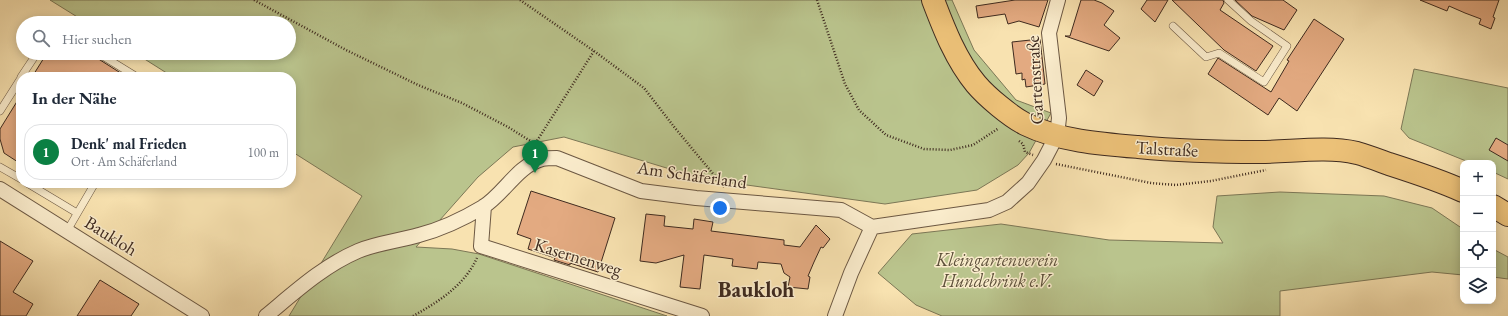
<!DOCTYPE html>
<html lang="de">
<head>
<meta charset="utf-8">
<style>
  :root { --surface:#fff; --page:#f2f2f3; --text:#1f2937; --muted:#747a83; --line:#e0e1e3; --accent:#0b8043 }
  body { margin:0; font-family:"EB Garamond",serif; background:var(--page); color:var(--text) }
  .controls { position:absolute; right:12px; bottom:12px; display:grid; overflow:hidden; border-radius:8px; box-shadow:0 2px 10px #0003 }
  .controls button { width:36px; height:36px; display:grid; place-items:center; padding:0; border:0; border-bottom:1px solid var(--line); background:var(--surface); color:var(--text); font:20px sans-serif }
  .you { position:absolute; left:720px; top:208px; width:14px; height:14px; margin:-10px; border:3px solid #fff; border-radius:50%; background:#1a73e8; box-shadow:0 0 0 6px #1a73e833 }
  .badge { display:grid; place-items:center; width:26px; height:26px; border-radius:50%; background:var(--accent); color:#fff; font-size:13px; font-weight:700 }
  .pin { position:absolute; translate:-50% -33px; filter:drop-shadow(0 1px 2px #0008) }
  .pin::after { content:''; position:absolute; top:21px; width:14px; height:12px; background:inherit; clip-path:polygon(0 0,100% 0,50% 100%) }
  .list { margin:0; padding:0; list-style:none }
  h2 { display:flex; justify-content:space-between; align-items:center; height:52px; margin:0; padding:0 16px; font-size:17px }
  h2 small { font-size:13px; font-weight:400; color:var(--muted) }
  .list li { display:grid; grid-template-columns:26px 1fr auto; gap:12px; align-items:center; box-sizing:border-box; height:56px; margin:0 8px 8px; padding:0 8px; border:1px solid var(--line); border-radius:16px }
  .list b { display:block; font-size:15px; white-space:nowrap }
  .list p { margin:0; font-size:13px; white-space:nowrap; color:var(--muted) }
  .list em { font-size:13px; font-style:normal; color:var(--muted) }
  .icon { flex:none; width:22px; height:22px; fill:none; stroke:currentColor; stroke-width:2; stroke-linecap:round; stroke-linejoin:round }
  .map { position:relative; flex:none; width:1508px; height:316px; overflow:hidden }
  .search { position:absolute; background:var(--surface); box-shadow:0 2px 10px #0003; left:16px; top:16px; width:280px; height:44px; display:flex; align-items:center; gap:10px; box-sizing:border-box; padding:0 14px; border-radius:22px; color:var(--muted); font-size:15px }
  .panel { position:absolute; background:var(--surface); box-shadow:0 2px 10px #0003; left:16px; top:72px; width:280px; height:116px; border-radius:16px }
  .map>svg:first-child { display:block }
  .green { fill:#bac48d; stroke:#7c7756 }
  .building { fill:#e3aa81; stroke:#3e2a1f }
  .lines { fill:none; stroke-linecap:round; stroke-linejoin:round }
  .lane-casing { stroke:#6c5843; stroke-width:8 }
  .street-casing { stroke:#6c5843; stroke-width:16 }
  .primary-casing { stroke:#3e2a1f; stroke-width:24 }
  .path { stroke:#3e2a1f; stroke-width:2.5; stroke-dasharray:1 2; stroke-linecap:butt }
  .lane { stroke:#faeccc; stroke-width:7 }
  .street { stroke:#faeccc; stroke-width:14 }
  .primary { stroke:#ecc178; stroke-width:22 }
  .labels { text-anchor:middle; stroke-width:3; stroke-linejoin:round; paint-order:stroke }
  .street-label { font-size:18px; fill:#3e2a1f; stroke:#faeccc }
  .park-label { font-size:18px; font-style:italic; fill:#5d503a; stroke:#faeccc }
  .district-label { font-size:22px; font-weight:bold; fill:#3e2a1f; stroke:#faeccc }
</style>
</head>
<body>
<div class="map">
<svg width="1508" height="316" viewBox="0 0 1508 316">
  <rect width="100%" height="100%" fill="#f8e2b0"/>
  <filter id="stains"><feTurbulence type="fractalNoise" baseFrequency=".005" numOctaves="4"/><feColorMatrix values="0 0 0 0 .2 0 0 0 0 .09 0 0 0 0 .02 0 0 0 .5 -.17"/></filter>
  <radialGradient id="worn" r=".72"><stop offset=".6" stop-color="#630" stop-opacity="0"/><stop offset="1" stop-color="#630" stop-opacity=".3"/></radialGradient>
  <path class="green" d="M 50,0 L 952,0 L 974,50 L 1016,100 L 1051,113 L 1029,153 L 1018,165 L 977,190 L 885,204 L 703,179 L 564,137 L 513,147 L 478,177 L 416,247 L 452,249 L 479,254 L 667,316 L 289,316 L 362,196 L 291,151 L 291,77 L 173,77 L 135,53 L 289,53 L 289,23 L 87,23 Z
    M 1414,69 L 1508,88 L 1508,179 L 1493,172 L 1493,163 L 1471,163 L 1409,138 L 1401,129 Z
    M 1280,192 L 1384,196 L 1432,208 L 1463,229 L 1463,275 L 1432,272 L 1280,291 L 1280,316 L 942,316 L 916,305 L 878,273 L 912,234 L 1001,224 L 1109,240 L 1223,243 L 1213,227 L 1217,196 Z
    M 1493,249 L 1508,257 L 1508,279 L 1493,277 Z"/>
  <path class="building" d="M 1015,0 L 1048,0 L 1039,27 L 1019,21 L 1008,24 L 1005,14 L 978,18 L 976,6 Z
    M 1081,0 L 1094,0 L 1102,3 L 1114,11 L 1104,25 L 1120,38 L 1109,51 L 1065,36 L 1070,36 Z
    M 1147,0 L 1168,0 L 1155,22 L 1141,9 Z
    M 1172,0 L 1223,0 L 1224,3 L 1220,10 L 1273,46 L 1256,71 L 1224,50 Z
    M 1235,0 L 1283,0 L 1297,10 L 1284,30 L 1252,16 Z
    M 1420,0 L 1499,0 L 1493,17 L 1495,18 L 1491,29 L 1479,24 L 1481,19 L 1465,13 L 1449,6 L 1447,11 Z
    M 1314,19 L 1344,39 L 1297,111 L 1279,98 L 1268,115 L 1208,74 L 1218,58 L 1271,92 L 1289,61 L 1287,60 Z
    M 1040,39 L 1045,84 L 1026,87 L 1025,79 L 1022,80 L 1022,73 L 1016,74 L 1012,42 Z
    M 47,53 L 89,53 L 127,77 L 32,77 Z
    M 1086,70 L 1103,81 L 1094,96 L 1077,85 Z
    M 21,95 L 21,164 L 4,153 L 0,139 L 0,129 Z
    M 1496,138 L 1508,145 L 1508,161 L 1489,150 Z
    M 531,191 L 615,218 L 598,272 L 570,263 L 570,265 L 554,260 L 555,258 L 528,249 L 531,239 L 517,234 Z
    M 646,214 L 665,216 L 664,226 L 693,229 L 694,219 L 713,222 L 711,231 L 784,240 L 784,245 L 800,247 L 816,225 L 830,239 L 823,248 L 821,247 L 814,262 L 808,276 L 810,277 L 808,289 L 788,287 L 790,277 L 784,273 L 781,264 L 758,262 L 757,269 L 732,266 L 733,259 L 704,255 L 700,289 L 680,287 L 684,255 L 656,263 L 640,261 Z
    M 0,241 L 33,261 L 13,292 L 33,304 L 26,316 L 0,316 Z
    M 100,280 L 139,304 L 131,316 L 77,316 Z"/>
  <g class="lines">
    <g class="lane-casing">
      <path id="lane" d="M 1173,26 L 1206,57 L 1219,53 L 1264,82 L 1287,46 L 1251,21 L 1228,0
        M 98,53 L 137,77
        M 21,77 L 37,53
        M 0,111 L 21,78
        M 0,167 L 21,179
        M 27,183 L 77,213
        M 67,231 L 95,183"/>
    </g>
    <g class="street-casing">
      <path id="street" d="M 0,189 L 202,316
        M 484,206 L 481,246 L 702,316
        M 872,227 L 989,210 L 1007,202 L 1028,183 L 1044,160 L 1057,135 L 1059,118 L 1049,33 L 1058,0
        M 266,316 C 295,292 323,266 358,251 C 377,243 399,241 419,235 C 442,229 463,219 483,207 C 504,194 517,166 542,159 C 546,158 552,158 557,158 L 641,191 L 696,198 L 841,210 L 872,227
        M 835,316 L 851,273 L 872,227"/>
    </g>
    <g class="primary-casing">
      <path id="primary" d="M 933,0 C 944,29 956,60 976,84 C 987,97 1010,116 1025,124 C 1060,141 1100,144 1138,147 C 1179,151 1219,152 1260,152 C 1292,152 1325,146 1357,153 C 1368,156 1378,160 1389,164 C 1414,172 1439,180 1463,191
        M 1493,206 L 1508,215"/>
    </g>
    <path class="path" d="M 254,0 L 346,50 L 418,85 L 462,103 L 508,127 L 540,147
      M 520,0 L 594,51 L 535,144
      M 817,0 L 845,84 L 859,110 L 886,135 L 924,149 L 950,150 L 973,145 L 999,128
      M 594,51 L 644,88 L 675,128 L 724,187
      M 1019,141 L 1023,144 L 1025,152 L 1033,155
      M 1056,164 L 1151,183 L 1176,185 L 1211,181 L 1266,170
      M 413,316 C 438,302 464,286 477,258"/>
    <use href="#lane" class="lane"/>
    <use href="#street" class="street"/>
    <use href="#primary" class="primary"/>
  </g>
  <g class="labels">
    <g class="street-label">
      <text transform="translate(1035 80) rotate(-93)" y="6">Gartenstraße</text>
      <text transform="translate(1167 149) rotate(3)" y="6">Talstraße</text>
      <text transform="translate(692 175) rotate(8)" y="6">Am Schäferland</text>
      <text transform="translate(111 236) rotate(32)" y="6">Baukloh</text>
      <text transform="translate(578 257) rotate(17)" y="6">Kasernenweg</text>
    </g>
    <g class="park-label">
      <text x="997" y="266">Kleingartenverein<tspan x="997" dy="21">Hundebrink e.V.</tspan></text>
    </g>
    <g class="district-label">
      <text x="756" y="297">Baukloh</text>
    </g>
  </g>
  <rect width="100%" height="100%" filter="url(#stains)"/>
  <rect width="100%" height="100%" fill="url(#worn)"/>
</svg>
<div class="controls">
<button>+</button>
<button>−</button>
<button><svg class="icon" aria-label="locate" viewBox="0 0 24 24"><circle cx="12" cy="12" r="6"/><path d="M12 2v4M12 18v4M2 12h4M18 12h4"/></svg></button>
<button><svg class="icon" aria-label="layers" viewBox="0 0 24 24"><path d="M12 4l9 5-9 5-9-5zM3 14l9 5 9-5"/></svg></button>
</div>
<div class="you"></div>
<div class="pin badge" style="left:535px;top:173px">1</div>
<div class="search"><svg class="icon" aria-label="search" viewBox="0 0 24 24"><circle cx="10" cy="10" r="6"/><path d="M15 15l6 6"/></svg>Hier suchen</div>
<section class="panel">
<h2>In der Nähe<small></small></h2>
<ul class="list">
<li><span class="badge">1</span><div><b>Denk' mal Frieden</b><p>Ort · Am Schäferland</p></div><em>100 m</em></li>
</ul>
</section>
</div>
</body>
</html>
